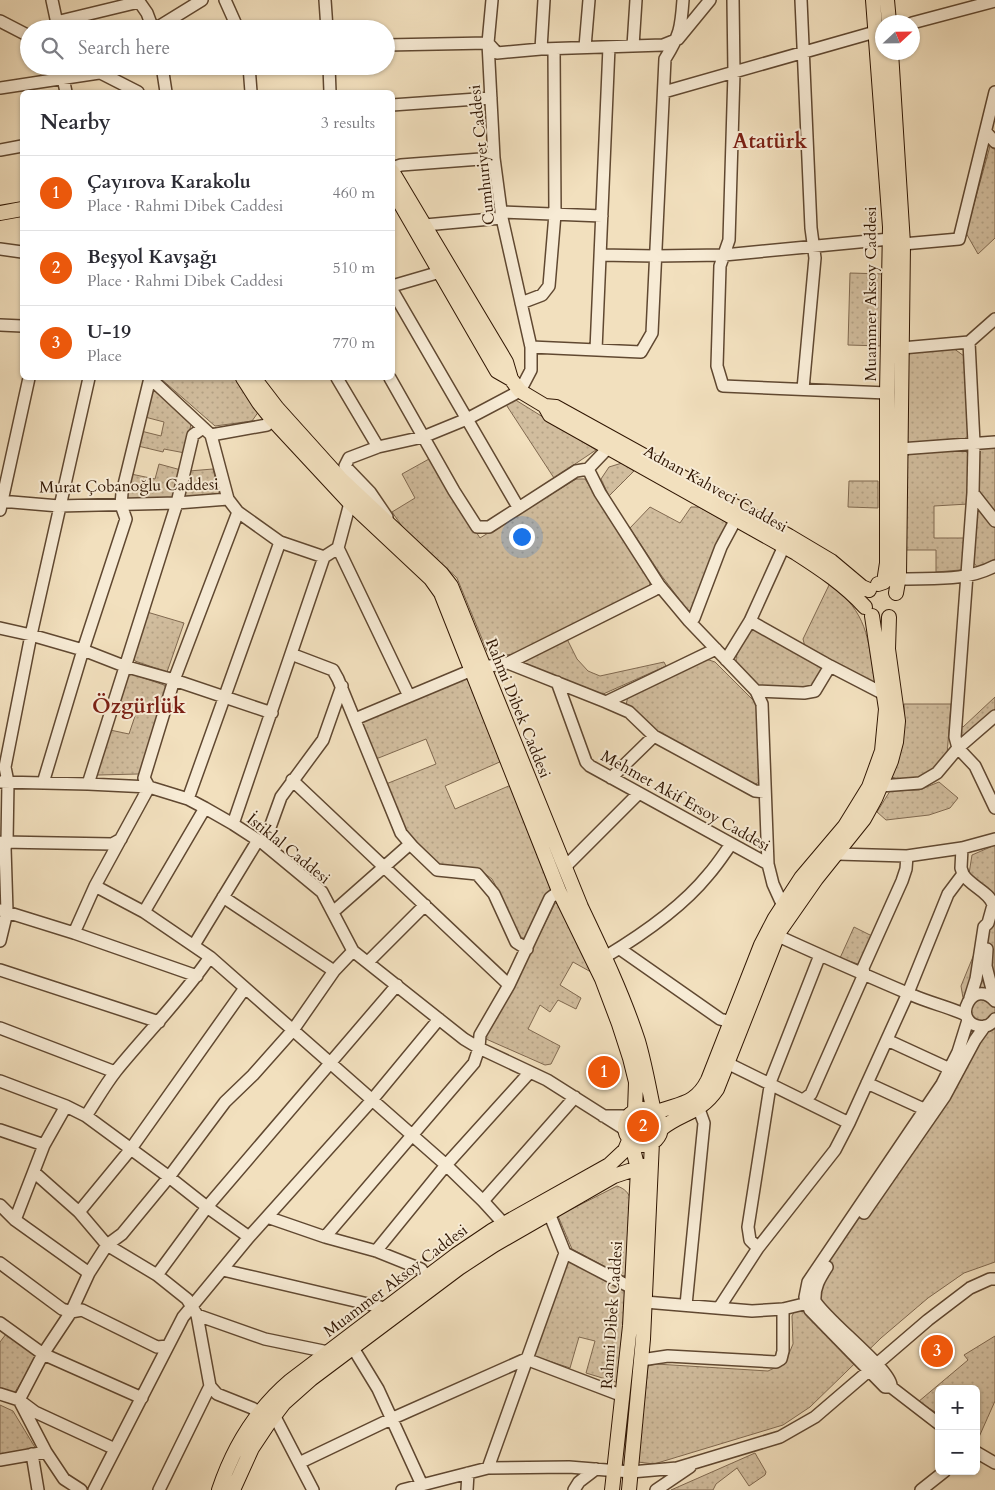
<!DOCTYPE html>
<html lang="en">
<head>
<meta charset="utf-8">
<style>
  :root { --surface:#fff; --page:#f7f7f7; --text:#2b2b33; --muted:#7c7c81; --line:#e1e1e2; --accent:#ea580c }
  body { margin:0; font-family:Cardo,serif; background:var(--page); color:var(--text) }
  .controls { position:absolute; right:15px; bottom:15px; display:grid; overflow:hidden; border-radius:8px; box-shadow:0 1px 4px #0004 }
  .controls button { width:45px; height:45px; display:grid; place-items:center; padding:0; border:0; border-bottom:1px solid var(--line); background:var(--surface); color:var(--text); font:25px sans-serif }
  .compass { position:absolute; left:875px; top:15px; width:45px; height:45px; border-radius:50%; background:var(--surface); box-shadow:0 1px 4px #0004; rotate:68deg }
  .you { position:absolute; left:521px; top:536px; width:18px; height:18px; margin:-12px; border:4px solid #fff; border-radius:50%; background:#1a73e8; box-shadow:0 0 0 8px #1a73e833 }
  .badge { display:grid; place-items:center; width:32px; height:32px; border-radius:50%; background:var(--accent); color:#fff; font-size:16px; font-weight:700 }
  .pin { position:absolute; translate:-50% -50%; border:2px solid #fff; box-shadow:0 1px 5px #0006 }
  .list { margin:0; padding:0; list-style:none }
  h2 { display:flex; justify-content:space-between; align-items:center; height:65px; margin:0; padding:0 20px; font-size:21px }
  h2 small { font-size:16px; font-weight:400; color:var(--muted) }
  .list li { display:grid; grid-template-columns:32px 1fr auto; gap:15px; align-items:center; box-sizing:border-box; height:75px; padding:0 20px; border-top:1px solid var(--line) }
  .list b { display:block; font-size:19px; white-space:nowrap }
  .list p { margin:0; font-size:16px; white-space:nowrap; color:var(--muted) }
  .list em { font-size:16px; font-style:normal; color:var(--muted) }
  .icon { flex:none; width:28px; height:28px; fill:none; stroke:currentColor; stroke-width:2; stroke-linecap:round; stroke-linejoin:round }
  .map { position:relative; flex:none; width:995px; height:1490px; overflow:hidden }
  .search { position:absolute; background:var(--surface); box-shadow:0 1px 4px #0004; left:20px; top:20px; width:375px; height:55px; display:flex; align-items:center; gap:12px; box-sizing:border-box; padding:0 18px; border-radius:28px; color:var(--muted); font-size:19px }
  .panel { position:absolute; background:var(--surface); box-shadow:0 1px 4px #0004; left:20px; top:90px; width:375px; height:290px; border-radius:8px }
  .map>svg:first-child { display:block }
  .grass { fill:url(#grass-dots); stroke:#806950 }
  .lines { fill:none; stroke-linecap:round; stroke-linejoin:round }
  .minor-casing { stroke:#604831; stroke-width:14 }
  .major-casing { stroke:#2f1502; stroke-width:16 }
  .minor { stroke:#f7ebd5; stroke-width:11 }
  .major { stroke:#f2e0be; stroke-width:14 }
  .labels { text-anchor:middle; stroke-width:4; stroke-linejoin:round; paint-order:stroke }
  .street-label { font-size:16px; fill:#2f1502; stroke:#f7ebd5 }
  .district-label { font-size:21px; font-weight:bold; fill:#7a1f14; stroke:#f7ebd5 }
</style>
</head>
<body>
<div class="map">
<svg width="995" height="1490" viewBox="0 0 995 1490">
  <defs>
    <pattern id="grass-dots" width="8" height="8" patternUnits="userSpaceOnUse" patternTransform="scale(1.25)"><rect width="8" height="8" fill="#d1bd9e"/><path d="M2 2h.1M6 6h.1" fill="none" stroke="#b4a286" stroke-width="1.8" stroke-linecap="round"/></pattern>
  </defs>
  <rect width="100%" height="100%" fill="#f2e0be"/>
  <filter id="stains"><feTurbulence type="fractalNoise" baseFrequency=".004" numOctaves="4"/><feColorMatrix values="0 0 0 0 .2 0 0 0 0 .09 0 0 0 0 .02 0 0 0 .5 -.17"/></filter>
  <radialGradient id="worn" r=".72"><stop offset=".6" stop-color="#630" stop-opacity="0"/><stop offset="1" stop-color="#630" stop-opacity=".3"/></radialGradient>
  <path class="grass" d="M 990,146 L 995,150 L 995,238 L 978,254 L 966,233 Z
    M 850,273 L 885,274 L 883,346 L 848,345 Z
    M 953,348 L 964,356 L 968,436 L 963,440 L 910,445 L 905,441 L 906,357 L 912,352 Z
    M 160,378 L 237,378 L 259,411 L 252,421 L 215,426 Z
    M 152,388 L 191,424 L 185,453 L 164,449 L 163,452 L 138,446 L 141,431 L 161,436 L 164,422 L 145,417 Z
    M 514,399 L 596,450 L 554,478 L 505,403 Z
    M 995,447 L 995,511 L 978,492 L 979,448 Z
    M 964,449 L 969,455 L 968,504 L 934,506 L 934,538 L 967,538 L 965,567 L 960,570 L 936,572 L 936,550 L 902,550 L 904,459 L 910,454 Z
    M 429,459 L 480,538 L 576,479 L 585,479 L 651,581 L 648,588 L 514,654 L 496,656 L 487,651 L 457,578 L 404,529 L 392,512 L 415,498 L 402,474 Z
    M 622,463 L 634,471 L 609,496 L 601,479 L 609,467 Z
    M 159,464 L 181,470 L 175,496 L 170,498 L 128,501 L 126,496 L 131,474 L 155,479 Z
    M 213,469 L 220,497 L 187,499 L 183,493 L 189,471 Z
    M 849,481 L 878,481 L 878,508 L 848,507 Z
    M 650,507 L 680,523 L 691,507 L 699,507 L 726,522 L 727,528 L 692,611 L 689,612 L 661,575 L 630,528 Z
    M 977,510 L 982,511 L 995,527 L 995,559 L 978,568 L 974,563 Z
    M 830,583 C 868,615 867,635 875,681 L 873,684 L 805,647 L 803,639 Z
    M 147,612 L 184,623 L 167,672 L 135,661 L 133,656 Z
    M 757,630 L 820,665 L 821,675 L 812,687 L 804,689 L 757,686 C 731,658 730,665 750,631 Z
    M 567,639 L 577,659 L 588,671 L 600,676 L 664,662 L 666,666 L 601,695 L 524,664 L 526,659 Z
    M 706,659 L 715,662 L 755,702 L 758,709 L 759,782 L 753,786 L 665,738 L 626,705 L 628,696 Z
    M 132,674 L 164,685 L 166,688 L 141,772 L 138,774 L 98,775 L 96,771 L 110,730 L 129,734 L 135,716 L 117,710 L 128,677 Z
    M 468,677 L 502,761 L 445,786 L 455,809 L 511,785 L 552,887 L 538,912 L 526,939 L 518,936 L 498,890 L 492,879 L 480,870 L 442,867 L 415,843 L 403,828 L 386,784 L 436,764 L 426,739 L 376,759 L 361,721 Z
    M 995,697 L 995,709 L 964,736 L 960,734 L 958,724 L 963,727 Z
    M 904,704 L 951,704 L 947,755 L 936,768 L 919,780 L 901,780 L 892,777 C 902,750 906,732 904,704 Z
    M 939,782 L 958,798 L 950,808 L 929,815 L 886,820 L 877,812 L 890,791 L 919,790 Z
    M 995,845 L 995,897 L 991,891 L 968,880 L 972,855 Z
    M 555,903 L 559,904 L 591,972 L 573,962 L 560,985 L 581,998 L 576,1009 L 558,1000 L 550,1012 L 540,1005 L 528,1029 L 560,1046 L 551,1064 L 545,1065 L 486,1039 L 485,1033 L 511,992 Z
    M 995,903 L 995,1262 L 964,1273 L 928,1298 L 881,1338 L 810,1407 L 783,1425 L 654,1464 L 638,1462 L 648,1366 L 656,1364 L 768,1371 L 785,1363 L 793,1344 L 792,1316 L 801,1298 L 907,1146 L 967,1022 L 961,986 Z
    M 854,927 L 872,936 L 861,963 L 858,964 L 840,958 Z
    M 617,1186 C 625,1189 628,1192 631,1200 L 628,1274 L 623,1276 L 572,1249 L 558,1216 Z
    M 571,1261 L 628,1291 L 619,1383 L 586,1373 L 595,1341 L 579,1337 L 570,1368 L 534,1356 L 565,1264 Z
    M 6,1334 L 35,1354 L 36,1359 L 15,1392 L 9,1393 L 0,1389 L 0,1342 Z
    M 995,1336 L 995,1401 L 979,1437 L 976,1436 L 976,1389 L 939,1389 L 939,1414 L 918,1402 L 968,1360 L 964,1355 Z
    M 0,1405 L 13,1411 L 36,1449 L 0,1457 Z
    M 755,1453 L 766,1472 L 765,1475 L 749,1486 L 737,1468 L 716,1484 L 713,1490 L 671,1490 Z"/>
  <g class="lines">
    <g class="minor-casing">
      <path id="minor" d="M 52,0 L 58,28
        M 138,0 L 147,13 L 153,29
        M 225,0 L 238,29
        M 325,0 L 327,29
        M 733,0 L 734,73 L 729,240 L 720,266 L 717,366 L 723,386 L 887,393
        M 801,0 L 811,228 L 815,258 L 803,389
        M 0,21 L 29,36
        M 56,22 L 139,2
        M 912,23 L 995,1
        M 155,29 L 202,0
        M 386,45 L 488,43 L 497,53 L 541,49 L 663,45 L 678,39 L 710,0
        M 633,46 L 636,0
        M 585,47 L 589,0
        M 541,49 L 544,0
        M 87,66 L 138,92
        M 162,66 L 166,92
        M 249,66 L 251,92
        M 329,66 L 330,92
        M 63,78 L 66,92
        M 0,88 L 99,73
        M 664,92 L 882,30
        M 392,105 L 491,98
        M 986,132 L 995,142
        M 0,150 L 22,146
        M 392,168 L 401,165 L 494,158
        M 501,212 L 602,216
        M 425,225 L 502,218
        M 903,244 L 959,239 L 995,92
        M 0,249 L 22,252
        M 600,255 L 655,256 L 724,255 L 890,239
        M 392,286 L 440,272
        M 392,290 L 518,507
        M 521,303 L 542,295 L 549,286 L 555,214 L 554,49
        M 0,325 L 22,326
        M 969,342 L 974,443 L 973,493 L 955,737 L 958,748 L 975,766 L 995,808
        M 531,347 L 641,352 L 652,333 L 665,59 C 680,35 681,28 683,0
        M 902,348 L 969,342 L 995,319
        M 596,350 L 609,47
        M 150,378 L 211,435 L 228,499 L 238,512 L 280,542 L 324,557 L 338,548
        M 337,378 L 378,447
        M 390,378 L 454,491 L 477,527 L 489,527 L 576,471 L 588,469 L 608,448
        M 211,435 L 267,425 L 271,418
        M 900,449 L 995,442
        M 588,469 L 600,493 L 659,585 L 689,621 L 756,691 L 762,704 L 768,864 L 773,884 L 783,906
        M 973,493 L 995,521
        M 0,501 L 59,506 L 177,503 L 228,499
        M 0,510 L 29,378
        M 387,517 L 370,492 L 345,466 L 349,458 L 378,447 L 423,437 L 467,419 L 520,391 L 531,370 L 531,347 L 502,218 L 494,158 L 488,43 L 492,0
        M 338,548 L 409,696
        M 338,548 L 350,503
        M 899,576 L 905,579 C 937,578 966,581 995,566
        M 689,621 L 694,618 L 721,547 L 736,519
        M 750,621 L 830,666 L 884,694
        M 0,628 L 31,635 L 83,650 L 124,666 L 174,680 L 272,713
        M 291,654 L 333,670 L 338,679 L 401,833 L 413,847 L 437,870 L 477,874 L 494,894 L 516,942 L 527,949
        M 726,660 L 750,621 L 784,546
        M 508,663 L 654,590 L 659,585
        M 557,682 L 586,762 L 590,766 L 768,864
        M 756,691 L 804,693 L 815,691 L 830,666
        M 606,702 L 716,649
        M 355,719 L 472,670 L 484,667 L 508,663 L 606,702 L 629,712 L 654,736 L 755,791 L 765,792
        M 611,778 L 654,736
        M 292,780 L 509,985
        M 0,782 L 88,784 L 149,787 L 188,799 L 205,808 L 233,824 L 264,844 L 322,892 L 353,951 L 464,1039 L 479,1048 L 547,1080 L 626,1130
        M 43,783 L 83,650 L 126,519 L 121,505 L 122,493 L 150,378
        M 88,784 L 177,503 L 193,435 L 203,428
        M 881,786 L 920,783 L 937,773 L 958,748 L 995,716
        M 188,799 L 280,542
        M 233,824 L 324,557
        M 2,842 L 112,844 L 121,839
        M 264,844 L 281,797 L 323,740 L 342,686
        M 837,854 L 907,856 L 962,848 L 995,839
        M 565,867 L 639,793
        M 963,874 C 970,886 990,892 993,905 L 988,923 L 984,927 L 976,979 L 970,998
        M 95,886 L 144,912 L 210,957 L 446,1165 L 483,1201 L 504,1224
        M 223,897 L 334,971
        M 0,910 L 74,933 L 197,976
        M 144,912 L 205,808
        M 333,912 L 410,844
        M 74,933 L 95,886 L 149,787 L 144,778 L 174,680 L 238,512
        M 778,936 C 822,956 867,976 912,995 C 930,1003 949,1007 966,1015
        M 0,941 L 7,912 L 5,848 L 7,842 L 8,782 L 5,767 L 31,635 L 89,378
        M 194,945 L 258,840
        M 620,949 L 720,1019 L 731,1022
        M 987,949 L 986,966 L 995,1001
        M 605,957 C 640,936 682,907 708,875 C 717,865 724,854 731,844
        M 368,962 L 425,905
        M 0,970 L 159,1022
        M 995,1001 C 973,977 951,1020 978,1026 C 985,1028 991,1025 995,1019
        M 0,1028 L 115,1072
        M 887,1040 L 950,1069
        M 727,1063 L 849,1123
        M 0,1081 L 66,1106 L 86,1116 L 169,1177 L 207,1207 L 249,1237
        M 867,1083 L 926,1110
        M 803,1100 L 811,1094 L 864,974 L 863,968 L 902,881 L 906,869 L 907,856
        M 86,1116 C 96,1101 105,1085 116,1071 C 147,1033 182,998 210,957
        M 603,1116 L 629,1116
        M 0,1130 L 44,1145
        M 35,1173 L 79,1212 L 107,1245 L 157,1275 L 187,1299 L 197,1315 L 210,1386 L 159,1490
        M 483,1201 L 575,1097
        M 0,1205 L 15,1220 L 89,1273
        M 79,1212 L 130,1150 L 245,988
        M 549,1213 L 565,1253 L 632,1288
        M 864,1213 L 945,1096 L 975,1040 L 985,1026
        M 267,1217 L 325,1237 L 376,1251 L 421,1269 L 426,1277
        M 15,1220 L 44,1145 L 66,1106
        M 325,1237 L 474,1063 L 479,1048 L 480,1035 L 509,985 L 550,898 L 559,891
        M 758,1248 L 750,1240 L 748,1227 L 771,1080 L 820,955
        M 376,1251 L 446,1165 L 530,1072
        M 0,1263 L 62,1309 L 71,1312 L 82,1310 L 157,1347 L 168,1346
        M 827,1267 C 820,1278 814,1287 815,1301 C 827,1321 889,1368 891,1385
        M 223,1270 L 385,1308
        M 157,1275 L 207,1207 L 397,985
        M 645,1302 L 752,1311 L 783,1309 L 812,1302
        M 686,1305 L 704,1123 L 699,1109
        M 719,1308 L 758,1248 L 835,1150 L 849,1123 L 908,993 L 948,894 L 963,874 L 961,868 L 962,848
        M 197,1315 L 265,1339 L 328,1352
        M 0,1323 L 43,1354 L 142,1398
        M 353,1348 L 378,1389 L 422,1485
        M 641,1360 L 668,1356 L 776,1362 L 781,1359 L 783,1351 L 783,1309
        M 210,1386 L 217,1394 L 252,1408 L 260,1413 L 274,1415 L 313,1490
        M 0,1394 L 19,1400 L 35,1412 L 115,1449
        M 939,1424 L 891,1387 L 885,1387 L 810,1310 L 805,1297 L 808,1282 L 942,1084 L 958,1052 L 968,1020
        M 976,1452 L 995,1463
        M 32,1454 L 38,1490
        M 0,1460 L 46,1452
        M 299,1463 L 391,1419 L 526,1359 L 623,1396
        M 488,1468 L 565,1253
        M 81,1490 L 64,1479 L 46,1452 L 19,1400 L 43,1354 L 71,1312 L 89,1273 L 107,1245 L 122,1234 L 169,1177 L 225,1102 L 253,1075 L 293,1030 L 334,971 L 353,951
        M 94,1490 L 183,1317 L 249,1237 L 372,1100 L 439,1019
        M 402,1490 L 488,1468 L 569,1467 L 631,1472 L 677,1468 L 780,1437 L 815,1417 L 928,1320 L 970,1288 L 990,1279 L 995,1279
        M 467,1490 L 468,1473
        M 574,1490 L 579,1482 L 596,1469
        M 656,1490 L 690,1467
        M 921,1490 L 945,1471"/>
    </g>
    <g class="major-casing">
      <path id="major" d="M 873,0 L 890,227 L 887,393 L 887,563 L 884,582 L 878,584
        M 887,0 L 889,22
        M 891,52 L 903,244 L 899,576 L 896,593
        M 392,171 L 506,362 L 511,379
        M 392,189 L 497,371 L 511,379 L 520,391 L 545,406 L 556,407 L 789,536 L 831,561 L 862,587 L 869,590
        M 0,213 L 22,209
        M 243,378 L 259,403 L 271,418 L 350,503 L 431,579 L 441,593 L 559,891 L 602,979 L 619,1024 L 630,1058 L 636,1082 L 635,1111
        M 254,378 L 277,408 L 340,478 L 441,573 L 451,586 L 581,907 C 602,951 623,995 638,1041 C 645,1065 649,1089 654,1112
        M 545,406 L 550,415 L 796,553 C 821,569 845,585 865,607
        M625 1127a18 18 0 1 1 36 0a18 18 0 1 1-36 0Z
        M 655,1113 C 678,1103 695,1106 708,1080 L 761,945 L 775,918 L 801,878 L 845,826 L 869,787 L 882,751 L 886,709 L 872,616
        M 661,1129 C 682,1112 700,1114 717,1089 L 779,932 L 816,879 L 864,819 L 875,799 L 891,761 L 896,742 L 898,721 L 888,649 L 889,617
        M 219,1490 C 233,1448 256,1410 290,1381 L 456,1255 L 493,1230 L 609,1165 L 625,1150 L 630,1138
        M 233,1490 L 252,1448 L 268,1424 L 284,1403 L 311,1379 L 459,1268 L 494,1245 L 614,1176 L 650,1164
        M 612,1490 L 630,1326 L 638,1169 L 633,1149 L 634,1142
        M 629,1490 L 643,1339 L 652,1142"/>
    </g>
    <use href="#minor" class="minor"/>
    <use href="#major" class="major"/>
  </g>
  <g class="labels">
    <g class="street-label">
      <text transform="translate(481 155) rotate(-96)" y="6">Cumhuriyet Caddesi</text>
      <text transform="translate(870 294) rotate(-90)" y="6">Muammer Aksoy Caddesi</text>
      <text transform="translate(129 485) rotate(-1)" y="6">Murat Çobanoğlu Caddesi</text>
      <text transform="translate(716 488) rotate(29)" y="6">Adnan Kahveci Caddesi</text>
      <text transform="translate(519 708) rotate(68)" y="6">Rahmi Dibek Caddesi</text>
      <text transform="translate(686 800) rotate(29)" y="6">Mehmet Akif Ersoy Caddesi</text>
      <text transform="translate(289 848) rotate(39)" y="6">İstiklal Caddesi</text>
      <text transform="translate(395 1280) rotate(-37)" y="6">Muammer Aksoy Caddesi</text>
      <text transform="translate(611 1315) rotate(-86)" y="6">Rahmi Dibek Caddesi</text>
    </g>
    <g class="district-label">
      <text x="770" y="148">Atatürk</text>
      <text x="139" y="713">Özgürlük</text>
    </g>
  </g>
  <rect width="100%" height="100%" filter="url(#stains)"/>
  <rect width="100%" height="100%" fill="url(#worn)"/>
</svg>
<div class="controls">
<button>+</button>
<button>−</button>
</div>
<svg class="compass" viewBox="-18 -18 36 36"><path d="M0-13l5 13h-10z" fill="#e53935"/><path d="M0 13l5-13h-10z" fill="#7c7c81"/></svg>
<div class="you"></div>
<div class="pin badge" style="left:604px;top:1072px">1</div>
<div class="pin badge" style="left:643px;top:1126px">2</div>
<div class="pin badge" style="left:937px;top:1351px">3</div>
<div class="search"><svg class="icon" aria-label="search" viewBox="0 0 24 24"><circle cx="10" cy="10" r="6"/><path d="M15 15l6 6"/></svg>Search here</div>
<section class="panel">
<h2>Nearby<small>3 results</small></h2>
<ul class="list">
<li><span class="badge">1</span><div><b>Çayırova Karakolu</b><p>Place · Rahmi Dibek Caddesi</p></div><em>460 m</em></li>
<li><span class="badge">2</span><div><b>Beşyol Kavşağı</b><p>Place · Rahmi Dibek Caddesi</p></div><em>510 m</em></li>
<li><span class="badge">3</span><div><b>U-19</b><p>Place</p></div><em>770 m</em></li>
</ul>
</section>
</div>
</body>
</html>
